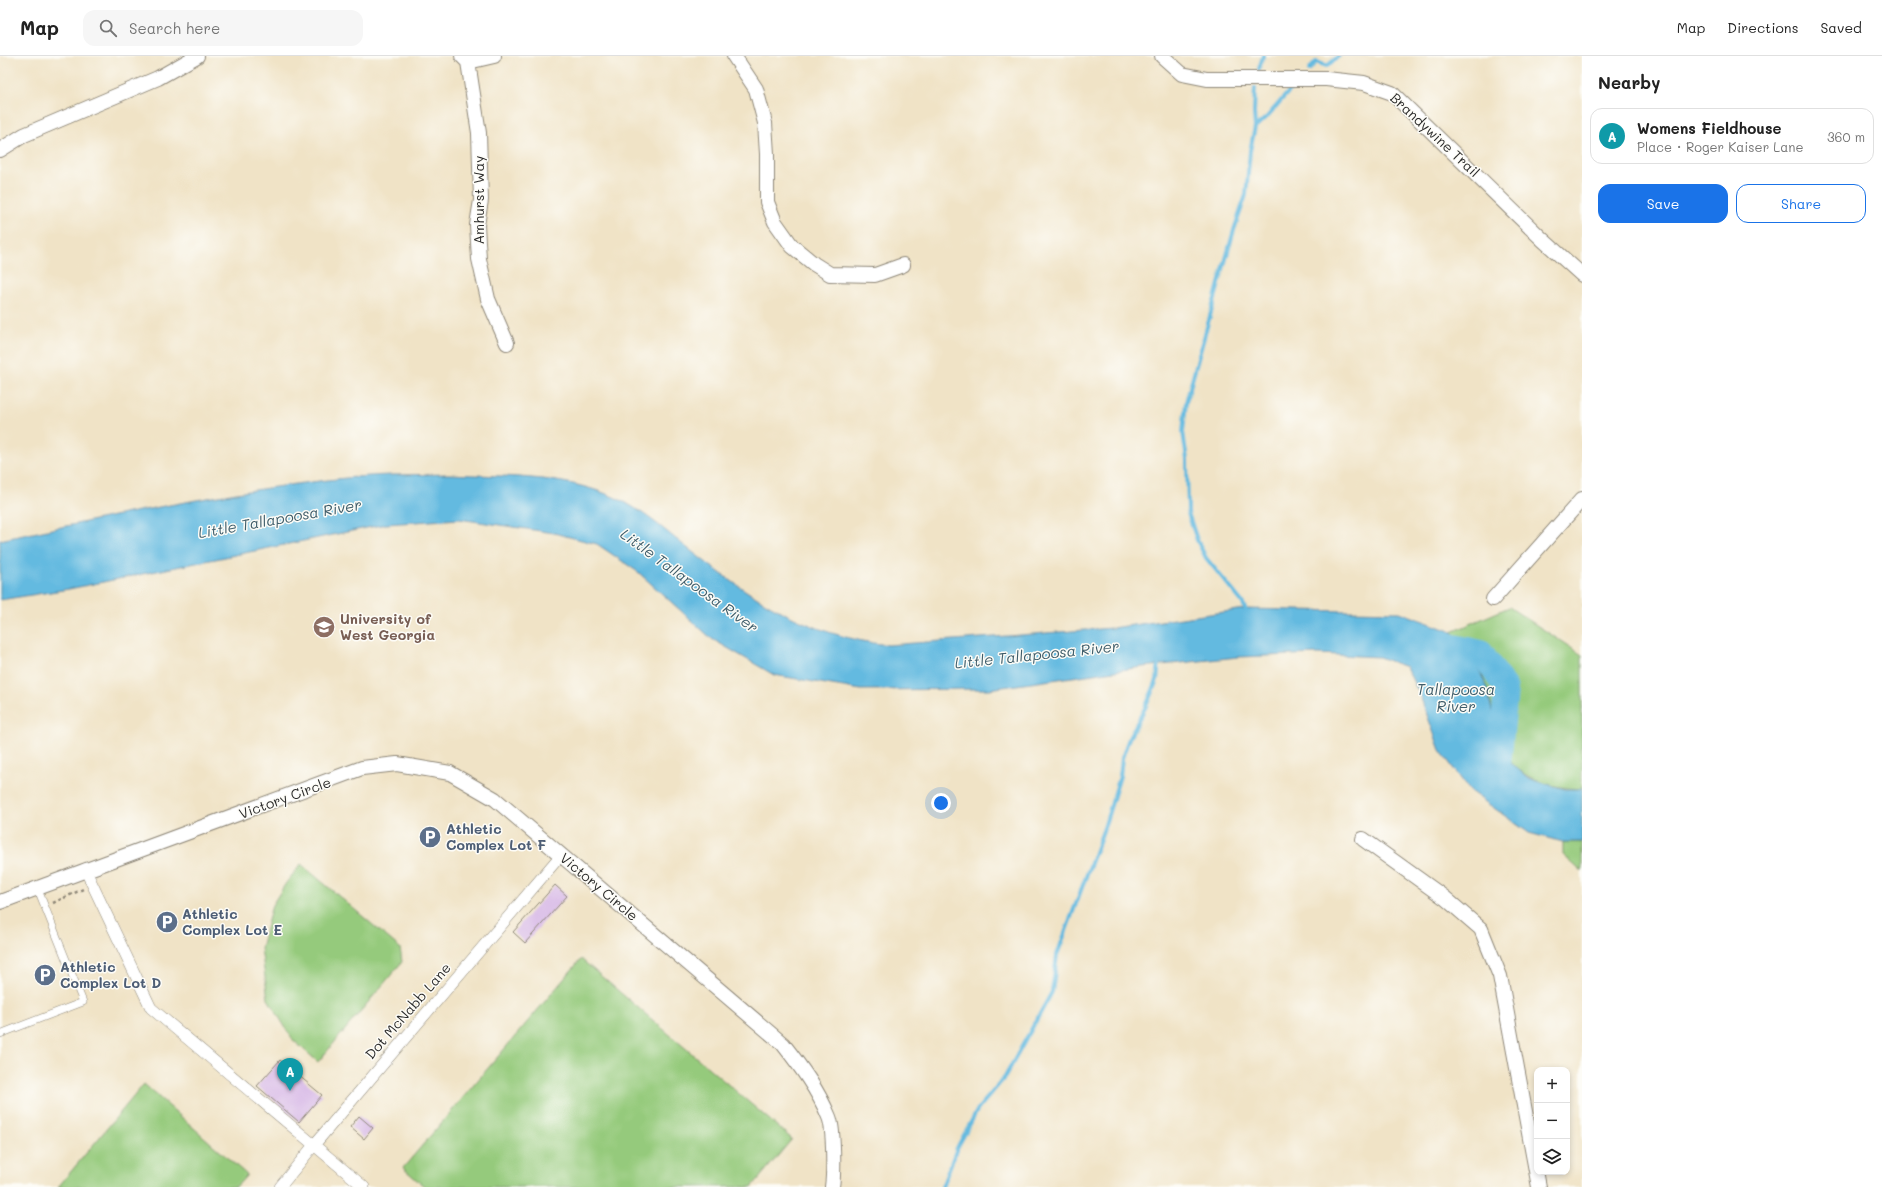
<!DOCTYPE html>
<html lang="en">
<head>
<meta charset="utf-8">
<style>
  :root { --surface:#fff; --page:#f6f6f6; --text:#222; --muted:#767676; --line:#e0e0e0; --accent:#1a73e8 }
  body { margin:0; font-family:Mali,sans-serif; background:var(--page); color:var(--text) }
  .controls { position:absolute; right:12px; bottom:12px; display:grid; overflow:hidden; border-radius:8px; box-shadow:0 2px 6px #0003 }
  .controls button { width:36px; height:36px; display:grid; place-items:center; padding:0; border:0; border-bottom:1px solid var(--line); background:var(--surface); color:var(--text); font:20px sans-serif }
  .you { position:absolute; left:941px; top:747px; width:14px; height:14px; margin:-10px; border:3px solid #fff; border-radius:50%; background:#1a73e8; box-shadow:0 0 0 6px #1a73e833 }
  .badge { display:grid; place-items:center; width:26px; height:26px; border-radius:50%; background:var(--accent); color:#fff; font-size:13px; font-weight:700 }
  .pin { position:absolute; translate:-50% -33px; filter:drop-shadow(0 1px 2px #0008) }
  .pin::after { content:''; position:absolute; top:21px; width:14px; height:12px; background:inherit; clip-path:polygon(0 0,100% 0,50% 100%) }
  .list { margin:0; padding:0; list-style:none }
  h2 { display:flex; justify-content:space-between; align-items:center; height:52px; margin:0; padding:0 16px; font-size:17px }
  h2 small { font-size:13px; font-weight:400; color:var(--muted) }
  .list li { display:grid; grid-template-columns:26px 1fr auto; gap:12px; align-items:center; box-sizing:border-box; height:56px; margin:0 8px 8px; padding:0 8px; border:1px solid var(--line); border-radius:12px }
  .list b { display:block; font-size:15px; white-space:nowrap }
  .list p { margin:0; font-size:13px; white-space:nowrap; color:var(--muted) }
  .list em { font-size:13px; font-style:normal; color:var(--muted) }
  .actions { display:flex; gap:8px; padding:12px 16px }
  .actions a { flex:1; padding:9px 0; border:1px solid var(--accent); border-radius:12px; text-align:center; font-size:14px; color:var(--accent) }
  .actions .main { background:var(--accent); color:#fff }
  .icon { flex:none; width:22px; height:22px; fill:none; stroke:currentColor; stroke-width:2; stroke-linecap:round; stroke-linejoin:round }
  .map { position:relative; flex:none; width:1582px; height:1131px; overflow:hidden }
  header { display:flex; align-items:center; gap:24px; box-sizing:border-box; height:56px; padding:0 20px; background:var(--surface); border-bottom:1px solid var(--line) }
  header strong { font-size:19px }
  nav { display:flex; gap:22px; margin-inline-start:auto; font-size:14px }
  .search { width:280px; height:36px; background:var(--page); display:flex; align-items:center; gap:10px; box-sizing:border-box; padding:0 14px; border-radius:12px; color:var(--muted); font-size:15px }
  main { display:flex }
  aside { flex:1; background:var(--surface) }
  .map>svg:first-child { display:block }
  .green { fill:#95ca7c; stroke:#607a54 }
  .water { fill:#63bae0; stroke:#477286 }
  .lines { fill:none; stroke-linecap:round; stroke-linejoin:round }
  .stream { stroke:#63bae0; stroke-width:4 }
  .river { stroke:#63bae0; stroke-width:24 }
  .building { fill:#d6b6e6 }
  .service-casing { stroke:#8e8778; stroke-width:8 }
  .pedestrian-casing { stroke:#8e8778; stroke-width:12 }
  .minor-casing { stroke:#8e8778; stroke-width:16 }
  .path { stroke:#8e8778; stroke-width:2.5; stroke-dasharray:3 3; stroke-linecap:butt }
  .service { stroke:#fff; stroke-width:7 }
  .pedestrian { stroke:#fff; stroke-width:11 }
  .minor { stroke:#fff; stroke-width:14 }
  .labels { text-anchor:middle; stroke-width:3; stroke-linejoin:round; paint-order:stroke }
  .street-label { font-size:14px; fill:#2b2b2b; stroke:#fdfcf7 }
  .education-label { font-size:14px; font-weight:bold; fill:#785e54; stroke:#fdfcf7; text-anchor:start }
  .service-label { font-size:14px; font-weight:bold; fill:#4e5e75; stroke:#fdfcf7; text-anchor:start }
  .water-label { font-size:15px; font-style:italic; fill:#3f5d6a; stroke:#fdfcf7 }
</style>
</head>
<body>
<header>
<strong>Map</strong>
<div class="search"><svg class="icon" aria-label="search" viewBox="0 0 24 24"><circle cx="10" cy="10" r="6"/><path d="M15 15l6 6"/></svg>Search here</div>
<nav><a>Map</a><a>Directions</a><a>Saved</a></nav>
</header>
<main>
<div class="map">
<svg width="1582" height="1131" viewBox="0 0 1582 1131">
  <rect width="100%" height="100%" fill="#fdfcf7"/>
  <filter id="ink" filterUnits="userSpaceOnUse"><feTurbulence type="fractalNoise" baseFrequency=".025" numOctaves="2"/><feDisplacementMap in="SourceGraphic" scale="8" xChannelSelector="R" yChannelSelector="G"/><feConvolveMatrix kernelMatrix="1 2 1 2 8 2 1 2 1" color-interpolation-filters="sRGB"/></filter>
  <filter id="wash" filterUnits="userSpaceOnUse"><feTurbulence type="fractalNoise" baseFrequency=".012" numOctaves="4" result="noise"/><feDisplacementMap in="SourceGraphic" scale="16" xChannelSelector="R" yChannelSelector="G"/><feGaussianBlur stdDeviation="0.9" result="paint"/><feColorMatrix in="noise" values="0 0 0 0 0 0 0 0 0 0 0 0 0 0 0 0 0 1.4 0 .05"/><feComposite in="paint" operator="in"/></filter>
  <g filter="url(#wash)">
    <rect width="100%" height="100%" fill="#f0e3c6"/>
    <path class="green" d="M 1509,551 L 1582,599 L 1582,733 C 1546,732 1508,720 1497,681 C 1493,665 1492,648 1487,633 C 1481,610 1467,594 1452,576 Z
      M 1563,786 L 1582,786 L 1582,816 L 1563,799 Z
      M 301,808 L 400,892 L 402,906 L 318,1006 L 293,984 L 268,943 L 261,892 L 272,849 L 286,827 Z
      M 581,903 L 792,1083 L 752,1131 L 425,1131 L 403,1112 Z
      M 144,1028 L 247,1119 L 236,1131 L 58,1131 Z"/>
    <path class="water" d="M 449,418 C 509,421 572,418 626,447 C 650,460 669,478 690,494 C 751,542 809,580 888,589 L 1112,572 L 1245,553 L 1400,556 L 1452,576 L 1475,604 L 1487,632 L 1498,682 L 1506,700 L 1512,708 L 1527,721 L 1536,725 L 1565,733 L 1582,733 L 1582,786 L 1563,786 L 1529,777 L 1470,735 L 1440,694 L 1419,637 L 1406,611 L 1379,601 L 1318,598 L 1238,601 L 1142,611 L 989,633 L 861,634 L 774,619 L 712,583 L 638,516 L 597,488 L 554,477 L 459,463 L 386,468 L 69,533 L 0,544 L 0,484 C 114,460 230,434 346,422 C 380,418 415,419 449,418 Z"/>
    <g class="lines">
      <path class="stream" d="M 1259,13 L 1263,0
        M 1309,14 L 1316,6 L 1327,10 L 1339,0
        M 1255,71 L 1266,62 L 1291,33
        M 1247,557 L 1242,546 L 1206,502 L 1197,484 L 1188,457 L 1187,404 L 1183,376 L 1186,346 L 1234,174 L 1246,139 L 1250,95 L 1255,71 L 1254,57 L 1255,32
        M 942,1131 L 957,1092 L 978,1053 L 1005,1021 L 1052,936 L 1057,899 L 1104,772 L 1120,720 L 1122,702 L 1129,682 L 1146,650 L 1157,624 L 1159,605"/>
      <path class="river" d="M 1435,586 L 1481,596 L 1506,633 L 1498,720"/>
    </g>
    <g id="blocks">
      <path class="building" d="M 555,829 L 567,840 L 525,887 L 513,876 Z
        M 280,1004 L 322,1039 L 299,1066 L 257,1030 Z
        M 359,1060 L 373,1072 L 364,1083 L 350,1071 Z"/>
    </g>
  </g>
  <g filter="url(#ink)">
    <use href="#blocks" fill-opacity="0" stroke="#8e8778" stroke-width="1"/>
    <g class="lines">
      <g class="service-casing">
        <path id="service" d="M 0,978 L 83,946 L 37,831"/>
      </g>
      <g class="pedestrian-casing">
        <path id="pedestrian" d="M 85,813 L 151,952 L 364,1131
          M 280,1131 L 314,1089 L 561,799"/>
      </g>
      <g class="minor-casing">
        <path id="minor" d="M 462,0 L 468,6 L 479,77 L 481,144 L 477,169 L 479,203 L 488,243 L 507,287
          M 734,0 L 756,33 L 765,67 L 767,98 L 767,146 L 775,166 L 792,190 L 814,208 L 830,218 L 875,219 L 903,209
          M 1162,0 L 1182,18 L 1207,23 L 1326,23 L 1364,27 L 1392,37 L 1542,183 L 1582,219
          M 468,6 L 494,0
          M 0,94 L 24,79 L 158,22 L 197,0
          M 1493,543 L 1582,443
          M 1363,783 L 1445,842 L 1481,873 L 1500,920 L 1539,1131
          M 0,846 L 362,712 L 397,708 L 450,717 L 495,743 L 783,988 C 801,1011 818,1034 829,1061 C 834,1073 834,1117 832,1131"/>
      </g>
      <path class="path" d="M 53,847 L 83,833"/>
      <use href="#service" class="service"/>
      <use href="#pedestrian" class="pedestrian"/>
      <use href="#minor" class="minor"/>
    </g>
  </g>
  <defs>
    <g id="university-disc" transform="scale(1.15)"><circle r="9.5" fill="#8d6e63" stroke="#fdfcf7"/><path d="M0-5L7-2L0 1L-7-2ZM-4 1L0 2.5L4 1V4Q0 6-4 4Z" fill="#fff"/></g>
    <g id="parking-disc" transform="scale(1.15)"><circle r="9.5" fill="#5c6f8a" stroke="#fdfcf7"/><path d="M-3.5-5.5H1a3.5 3.5 0 0 1 0 7H-1V5.5H-3.5ZM-1-3.4V-.6H.8a1.4 1.4 0 0 0 0-2.8Z" fill="#fff"/></g>
  </defs>
  <g fill-rule="evenodd">
    <use href="#university-disc" x="324" y="571"/>
    <use href="#parking-disc" x="430" y="781"/>
    <use href="#parking-disc" x="167" y="866"/>
    <use href="#parking-disc" x="45" y="919"/>
  </g>
  <g class="labels">
    <g class="street-label">
      <text transform="translate(1435 79) rotate(43)" y="5">Brandywine Trail</text>
      <text transform="translate(479 144) rotate(-90)" y="5">Amhurst Way</text>
      <text transform="translate(285 742) rotate(-20)" y="5">Victory Circle</text>
      <text transform="translate(599 831) rotate(40)" y="5">Victory Circle</text>
      <text transform="translate(408 955) rotate(-49)" y="5">Dot McNabb Lane</text>
    </g>
    <g class="education-label">
      <text x="340" y="568">University of<tspan x="340" dy="16">West Georgia</tspan></text>
    </g>
    <g class="service-label">
      <text x="446" y="778">Athletic<tspan x="446" dy="16">Complex Lot F</tspan></text>
      <text x="182" y="863">Athletic<tspan x="182" dy="16">Complex Lot E</tspan></text>
      <text x="60" y="916">Athletic<tspan x="60" dy="16">Complex Lot D</tspan></text>
    </g>
    <g class="water-label">
      <text transform="translate(280 463) rotate(-10)" y="5">Little Tallapoosa River</text>
      <text transform="translate(689 525) rotate(36)" y="5">Little Tallapoosa River</text>
      <text transform="translate(1037 599) rotate(-6)" y="5">Little Tallapoosa River</text>
      <text x="1456" y="639">Tallapoosa<tspan x="1456" dy="17">River</tspan></text>
    </g>
  </g>
</svg>
<div class="controls">
<button>+</button>
<button>−</button>
<button><svg class="icon" aria-label="layers" viewBox="0 0 24 24"><path d="M12 4l9 5-9 5-9-5zM3 14l9 5 9-5"/></svg></button>
</div>
<div class="you"></div>
<div class="pin badge" style="left:290px;top:1035px;background:#0f9aa8">A</div>
</div>
<aside>
<h2>Nearby<small></small></h2>
<ul class="list">
<li><span class="badge" style="background:#0f9aa8">A</span><div><b>Womens Fieldhouse</b><p>Place · Roger Kaiser Lane</p></div><em>360 m</em></li>
</ul>
<div class="actions"><a class="main">Save</a><a>Share</a></div>
</aside>
</main>
</body>
</html>
